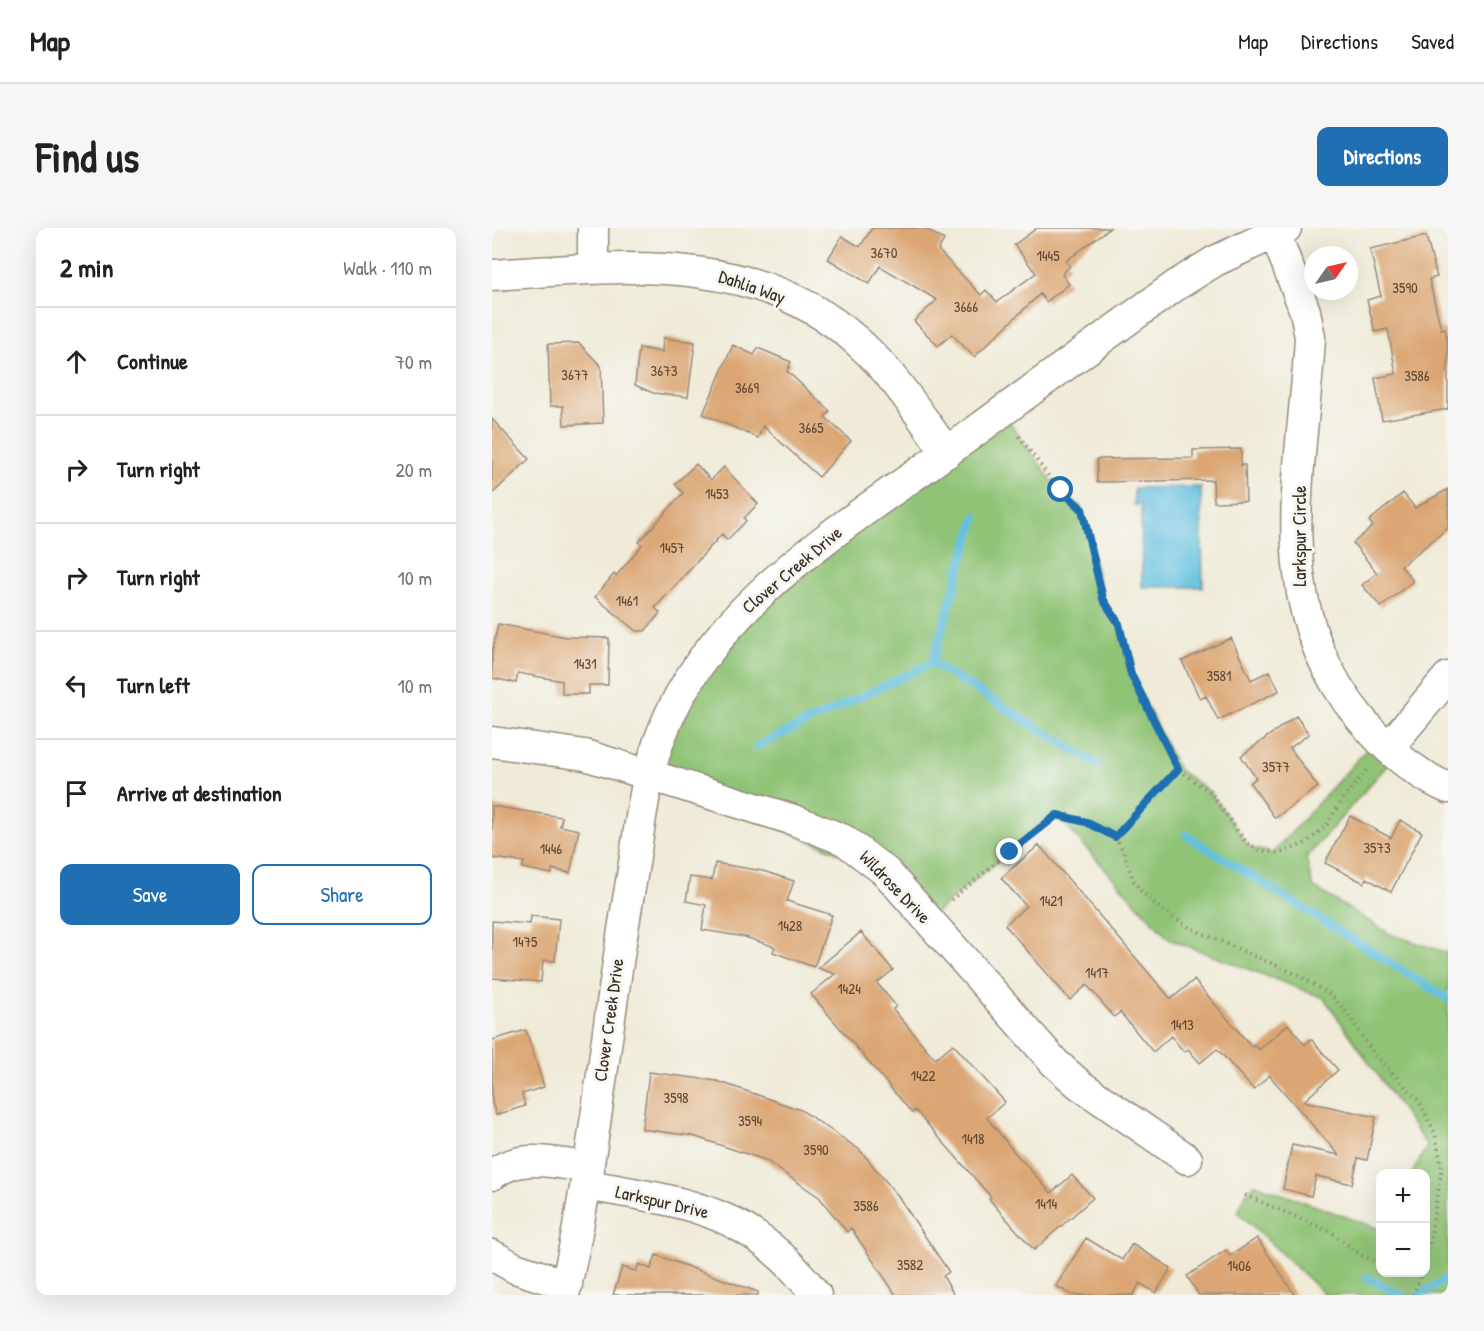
<!DOCTYPE html>
<html lang="en">
<head>
<meta charset="utf-8">
<style>
  :root { --surface:#fff; --page:#f6f6f6; --text:#202124; --muted:#757577; --line:#e0e0e0; --accent:#1f6fb2 }
  body { margin:0; font-family:"Patrick Hand",sans-serif; background:var(--page); color:var(--text) }
  .controls { position:absolute; right:18px; bottom:18px; display:grid; overflow:hidden; border-radius:12px; box-shadow:0 6px 24px #0002 }
  .controls button { width:54px; height:54px; display:grid; place-items:center; padding:0; border:0; border-bottom:2px solid var(--line); background:var(--surface); color:var(--text); font:30px sans-serif }
  .compass { position:absolute; left:812px; top:18px; width:54px; height:54px; border-radius:50%; background:var(--surface); box-shadow:0 6px 24px #0002; rotate:56deg }
  .stop { position:absolute; width:18px; height:18px; margin:-14px; border:4px solid #1f6fb2; border-radius:50%; background:#fff }
  .stop.end { background:#1f6fb2; border-color:#fff; box-shadow:0 2px 6px #0008 }
  .list { margin:0; padding:0; list-style:none }
  h2 { display:flex; justify-content:space-between; align-items:center; height:78px; margin:0; padding:0 24px; font-size:26px }
  h2 small { font-size:20px; font-weight:400; color:var(--muted) }
  .list li { display:grid; grid-template-columns:39px 1fr auto; gap:18px; align-items:center; box-sizing:border-box; height:108px; padding:0 24px; border-top:2px solid var(--line) }
  .list b { display:block; font-size:22px; white-space:nowrap }
  .list em { font-size:20px; font-style:normal; color:var(--muted) }
  .actions { display:flex; gap:12px; padding:18px 24px }
  .actions a { flex:1; padding:14px 0; border:2px solid var(--accent); border-radius:12px; text-align:center; font-size:21px; color:var(--accent) }
  .actions .main { background:var(--accent); color:#fff }
  .icon { flex:none; width:33px; height:33px; fill:none; stroke:currentColor; stroke-width:2; stroke-linecap:round; stroke-linejoin:round }
  .map { position:relative; flex:none; width:956px; height:1067px; overflow:hidden; border-radius:12px }
  header { display:flex; align-items:center; gap:36px; box-sizing:border-box; height:84px; padding:0 30px; background:var(--surface); border-bottom:2px solid var(--line) }
  header strong { font-size:28px }
  nav { display:flex; gap:33px; margin-inline-start:auto; font-size:21px }
  .intro { display:flex; align-items:center; justify-content:space-between; box-sizing:border-box; height:144px; padding:0 36px }
  h1 { margin:0; font-size:42px }
  .button { padding:15px 27px; border-radius:12px; background:var(--accent); color:#fff; font-size:21px; font-weight:700 }
  main { display:flex; gap:36px; padding:0 36px }
  aside { flex:1; background:var(--surface); border-radius:12px; box-shadow:0 6px 24px #0002 }
  .map>svg:first-child { display:block }
  .green { fill:#8fc374; stroke:#657649; stroke-width:1.5 }
  .water { fill:#62c0e0; stroke:#4e757f; stroke-width:1.5 }
  .lines { fill:none; stroke-linecap:round; stroke-linejoin:round }
  .stream { stroke:#62c0e0; stroke-width:8 }
  .building { fill:#dba673 }
  .street-casing { stroke:#968a7b; stroke-width:33 }
  .path { stroke:#968a7b; stroke-width:4; stroke-dasharray:1.5 4.5; stroke-linecap:butt }
  .street { stroke:#fff; stroke-width:30 }
  .route { stroke:#1f6fb2; stroke-width:8 }
  .labels { text-anchor:middle; stroke-width:6; stroke-linejoin:round; paint-order:stroke }
  .number-label { font-size:15px; fill:#634933 }
  .street-label { font-size:18px; fill:#3b2a1e; stroke:#f6f6f2 }
</style>
</head>
<body>
<header>
<strong>Map</strong>
<nav><a>Map</a><a>Directions</a><a>Saved</a></nav>
</header>
<div class="intro"><h1>Find us</h1><a class="button">Directions</a></div>
<main>
<aside>
<h2>2 min<small>Walk · 110 m</small></h2>
<ul class="list">
<li><svg class="icon" aria-label="ahead" viewBox="0 0 24 24"><path d="M12 20V5M6 11l6-6 6 6"/></svg><div><b>Continue</b></div><em>70 m</em></li>
<li><svg class="icon" aria-label="right" viewBox="0 0 24 24"><path d="M7 20v-9h11M14 6l5 5-5 5"/></svg><div><b>Turn right</b></div><em>20 m</em></li>
<li><svg class="icon" aria-label="right" viewBox="0 0 24 24"><path d="M7 20v-9h11M14 6l5 5-5 5"/></svg><div><b>Turn right</b></div><em>10 m</em></li>
<li><svg class="icon" aria-label="left" viewBox="0 0 24 24"><path d="M17 20v-9H6M10 6l-5 5 5 5"/></svg><div><b>Turn left</b></div><em>10 m</em></li>
<li><svg class="icon" aria-label="arrive" viewBox="0 0 24 24"><path d="M6 21V4h12l-3 4 3 4H6"/></svg><div><b>Arrive at destination</b></div></li>
</ul>
<div class="actions"><a class="main">Save</a><a>Share</a></div>
</aside>
<div class="map">
<svg width="956" height="1067" viewBox="0 0 956 1067">
  <rect width="100%" height="100%" fill="#f6f6f2"/>
  <filter id="ink" filterUnits="userSpaceOnUse"><feTurbulence type="fractalNoise" baseFrequency=".0167" numOctaves="2"/><feDisplacementMap in="SourceGraphic" scale="12" xChannelSelector="R" yChannelSelector="G"/><feConvolveMatrix kernelMatrix="1 2 1 2 8 2 1 2 1" color-interpolation-filters="sRGB"/></filter>
  <filter id="wash" filterUnits="userSpaceOnUse"><feTurbulence type="fractalNoise" baseFrequency=".008" numOctaves="4" result="noise"/><feDisplacementMap in="SourceGraphic" scale="24" xChannelSelector="R" yChannelSelector="G"/><feGaussianBlur stdDeviation="1.35" result="paint"/><feColorMatrix in="noise" values="0 0 0 0 0 0 0 0 0 0 0 0 0 0 0 0 0 1.4 0 .05"/><feComposite in="paint" operator="in"/></filter>
  <g filter="url(#wash)">
    <rect width="100%" height="100%" fill="#f0ebd8"/>
    <path class="green" d="M 510,184 L 560,253 L 589,279 L 611,371 L 627,396 L 639,446 L 686,541 L 718,564 L 755,616 L 762,621 L 781,625 L 885,510 L 904,527 L 814,630 L 821,659 L 898,706 L 956,725 L 956,1067 L 833,1067 L 746,984 L 753,967 L 763,956 L 888,1001 L 888,1044 L 934,1044 L 934,946 L 920,945 L 935,918 L 832,770 L 677,711 L 565,588 L 554,593 L 435,692 L 394,644 L 157,547 L 212,429 Z"/>
    <path class="water" d="M 709,259 L 711,359 L 650,359 L 649,277 L 642,277 L 642,260 Z"/>
    <g class="lines">
      <path class="stream" d="M 440,435 L 606,537
        M 265,518 L 440,435 L 484,288
        M 694,607 L 956,771
        M 875,1050 L 909,1067
        M 927,1067 L 956,1050"/>
    </g>
    <g id="blocks">
      <path class="building" d="M 380,0 L 432,0 L 452,12 L 446,22 L 489,67 L 494,62 L 505,74 L 544,45 L 522,17 L 545,0 L 618,0 L 574,33 L 578,38 L 570,46 L 577,56 L 554,74 L 548,66 L 482,129 L 460,106 L 446,118 L 422,93 L 445,72 L 388,38 L 377,56 L 336,31 L 350,8 L 368,19 Z
        M 934,8 L 945,49 L 937,51 L 949,101 L 953,100 L 956,119 L 956,181 L 890,192 L 883,150 L 904,146 L 896,101 L 883,104 L 875,72 L 889,68 L 878,21 Z
        M 171,110 L 203,114 L 196,169 L 161,165 L 143,157 L 147,120 L 170,124 Z
        M 87,115 L 109,138 L 111,195 L 72,197 L 71,178 L 58,178 L 56,116 Z
        M 241,117 L 262,127 L 266,120 L 299,134 L 295,143 L 338,183 L 333,189 L 359,213 L 327,249 L 271,198 L 266,210 L 211,186 Z
        M 0,191 L 37,231 L 0,266 Z
        M 749,221 L 749,237 L 753,237 L 754,273 L 722,274 L 721,252 L 605,254 L 605,231 L 701,230 L 701,222 Z
        M 204,236 L 219,252 L 232,239 L 266,276 L 252,290 L 254,293 L 235,312 L 230,306 L 163,380 L 168,385 L 153,403 L 144,403 L 103,369 L 122,346 L 124,348 L 150,317 L 147,314 L 191,265 L 183,256 Z
        M 956,261 L 956,300 L 909,338 L 921,353 L 889,379 L 870,357 L 885,345 L 861,315 L 881,298 L 877,293 L 911,265 L 923,280 Z
        M 6,396 L 74,409 L 117,410 L 116,457 L 97,457 L 97,466 L 70,466 L 70,453 L 26,445 L 24,455 L 0,450 L 0,425 Z
        M 739,410 L 759,452 L 778,443 L 787,463 L 726,492 L 714,468 L 708,471 L 690,433 Z
        M 804,488 L 817,506 L 798,520 L 826,559 L 783,590 L 758,555 L 764,550 L 749,528 Z
        M 0,578 L 70,589 L 68,598 L 87,602 L 78,645 L 60,641 L 60,646 L 30,640 L 32,634 L 0,630 Z
        M 858,588 L 899,610 L 908,592 L 930,604 L 899,664 L 874,650 L 872,655 L 833,635 Z
        M 547,617 L 679,771 L 702,752 L 760,819 L 762,816 L 767,822 L 796,796 L 813,817 L 819,811 L 846,842 L 812,873 L 884,889 L 875,932 L 866,930 L 860,956 L 824,948 L 819,968 L 791,961 L 800,917 L 847,927 L 777,847 L 762,862 L 725,821 L 708,835 L 696,821 L 692,824 L 679,808 L 661,824 L 628,784 L 622,789 L 595,757 L 578,772 L 513,697 L 534,678 L 509,650 Z
        M 223,635 L 271,643 L 302,653 L 295,673 L 340,687 L 322,739 L 281,724 L 283,719 L 253,709 L 210,702 L 214,677 L 194,673 L 198,649 L 220,652 Z
        M 39,688 L 67,691 L 63,733 L 51,732 L 49,754 L 0,750 L 0,693 L 38,696 Z
        M 369,704 L 401,742 L 385,755 L 404,778 L 401,781 L 443,831 L 461,816 L 513,874 L 495,890 L 524,926 L 559,965 L 580,947 L 601,970 L 542,1022 L 497,971 L 499,969 L 423,882 L 420,885 L 319,766 L 343,746 L 326,740 Z
        M 34,802 L 52,859 L 30,866 L 33,878 L 4,887 L 0,875 L 0,812 Z
        M 157,844 L 225,853 L 309,882 L 368,922 L 406,968 L 457,1044 L 451,1048 L 462,1067 L 404,1067 L 359,1000 L 355,1004 L 327,969 L 273,932 L 201,908 L 150,901 Z
        M 594,1010 L 630,1032 L 640,1016 L 679,1040 L 664,1065 L 648,1055 L 641,1067 L 580,1067 L 564,1058 Z
        M 765,1010 L 803,1067 L 707,1067 L 695,1048 L 734,1022 L 738,1028 Z
        M 164,1027 L 266,1064 L 266,1067 L 121,1067 L 130,1039 L 144,1043 L 147,1036 L 159,1041 Z"/>
    </g>
  </g>
  <g filter="url(#ink)">
    <use href="#blocks" fill-opacity="0" stroke="#968a7b" stroke-width="1.5"/>
    <g class="lines">
      <g class="street-casing">
        <path id="street" d="M 101,0 L 101,41
          M 781,0 L 813,83 L 818,109 C 811,246 772,373 868,490 C 892,519 921,545 956,560
          M 0,47 C 127,39 263,21 366,114 C 402,146 427,186 455,225
          M 0,514 L 93,527 L 302,592 L 352,612 L 394,644 L 563,835 L 588,857 L 695,931
          M 896,520 L 956,449
          M 0,947 C 28,924 64,935 97,940
          M 94,957 C 193,974 259,981 324,1067
          M 0,1027 L 23,1040 L 75,1057
          M 72,1067 C 103,933 114,795 138,660 C 147,609 151,553 170,505 C 221,375 348,302 455,224 C 532,168 608,111 686,56 L 723,33 L 794,0"/>
      </g>
      <path class="path" d="M 527,208 L 560,253 L 589,279 L 611,371 L 627,396 L 639,446 L 686,541 L 718,564 L 755,616 L 767,622 L 788,625 L 814,615 L 834,598 L 852,569 L 876,541
        M 623,609 L 686,541
        M 459,672 L 554,593 L 565,587 L 572,588 L 615,604 L 623,609 L 631,622 L 641,652 L 649,663 L 671,683 L 698,700 L 806,747 L 839,767 L 852,781 L 882,826 L 927,873 L 943,905 L 950,940 L 934,1035
        M 753,967 L 839,1004 L 869,1027 L 888,1036
        M 916,1044 L 930,1048
        M 921,1067 L 931,1044"/>
      <use href="#street" class="street"/>
    </g>
  </g>
  <g class="lines" filter="url(#ink)">
    <path class="route" d="M 518,624 L 565,587 L 594,594 L 623,609 L 686,541 L 639,446 L 627,396 L 611,371 L 590,281 L 569,262"/>
  </g>
  <g class="labels">
    <g class="number-label">
      <text x="392" y="30">3670</text>
      <text x="556" y="33">1445</text>
      <text x="913" y="65">3590</text>
      <text x="474" y="84">3666</text>
      <text x="172" y="148">3673</text>
      <text x="83" y="152">3677</text>
      <text x="925" y="153">3586</text>
      <text x="255" y="165">3669</text>
      <text x="319" y="205">3665</text>
      <text x="225" y="271">1453</text>
      <text x="180" y="325">1457</text>
      <text x="135" y="378">1461</text>
      <text x="93" y="441">1431</text>
      <text x="727" y="453">3581</text>
      <text x="784" y="544">3577</text>
      <text x="885" y="625">3573</text>
      <text x="59" y="626">1446</text>
      <text x="559" y="678">1421</text>
      <text x="298" y="703">1428</text>
      <text x="33" y="719">1475</text>
      <text x="605" y="750">1417</text>
      <text x="357" y="766">1424</text>
      <text x="690" y="802">1413</text>
      <text x="431" y="853">1422</text>
      <text x="184" y="875">3598</text>
      <text x="258" y="898">3594</text>
      <text x="481" y="916">1418</text>
      <text x="324" y="927">3590</text>
      <text x="554" y="981">1414</text>
      <text x="374" y="983">3586</text>
      <text x="418" y="1042">3582</text>
      <text x="747" y="1043">1406</text>
    </g>
    <g class="street-label">
      <text transform="translate(260 59) rotate(19)" y="6">Dahlia Way</text>
      <text transform="translate(808 308) rotate(-90)" y="6">Larkspur Circle</text>
      <text transform="translate(300 342) rotate(-40)" y="6">Clover Creek Drive</text>
      <text transform="translate(403 659) rotate(46)" y="6">Wildrose Drive</text>
      <text transform="translate(117 792) rotate(-82)" y="6">Clover Creek Drive</text>
      <text transform="translate(170 974) rotate(13)" y="6">Larkspur Drive</text>
    </g>
  </g>
</svg>
<div class="controls">
<button>+</button>
<button>−</button>
</div>
<svg class="compass" viewBox="-18 -18 36 36"><path d="M0-13l5 13h-10z" fill="#e53935"/><path d="M0 13l5-13h-10z" fill="#757577"/></svg>
<div class="stop" style="left:569px;top:262px"></div>
<div class="stop end" style="left:518px;top:624px"></div>
</div>
</main>
</body>
</html>
